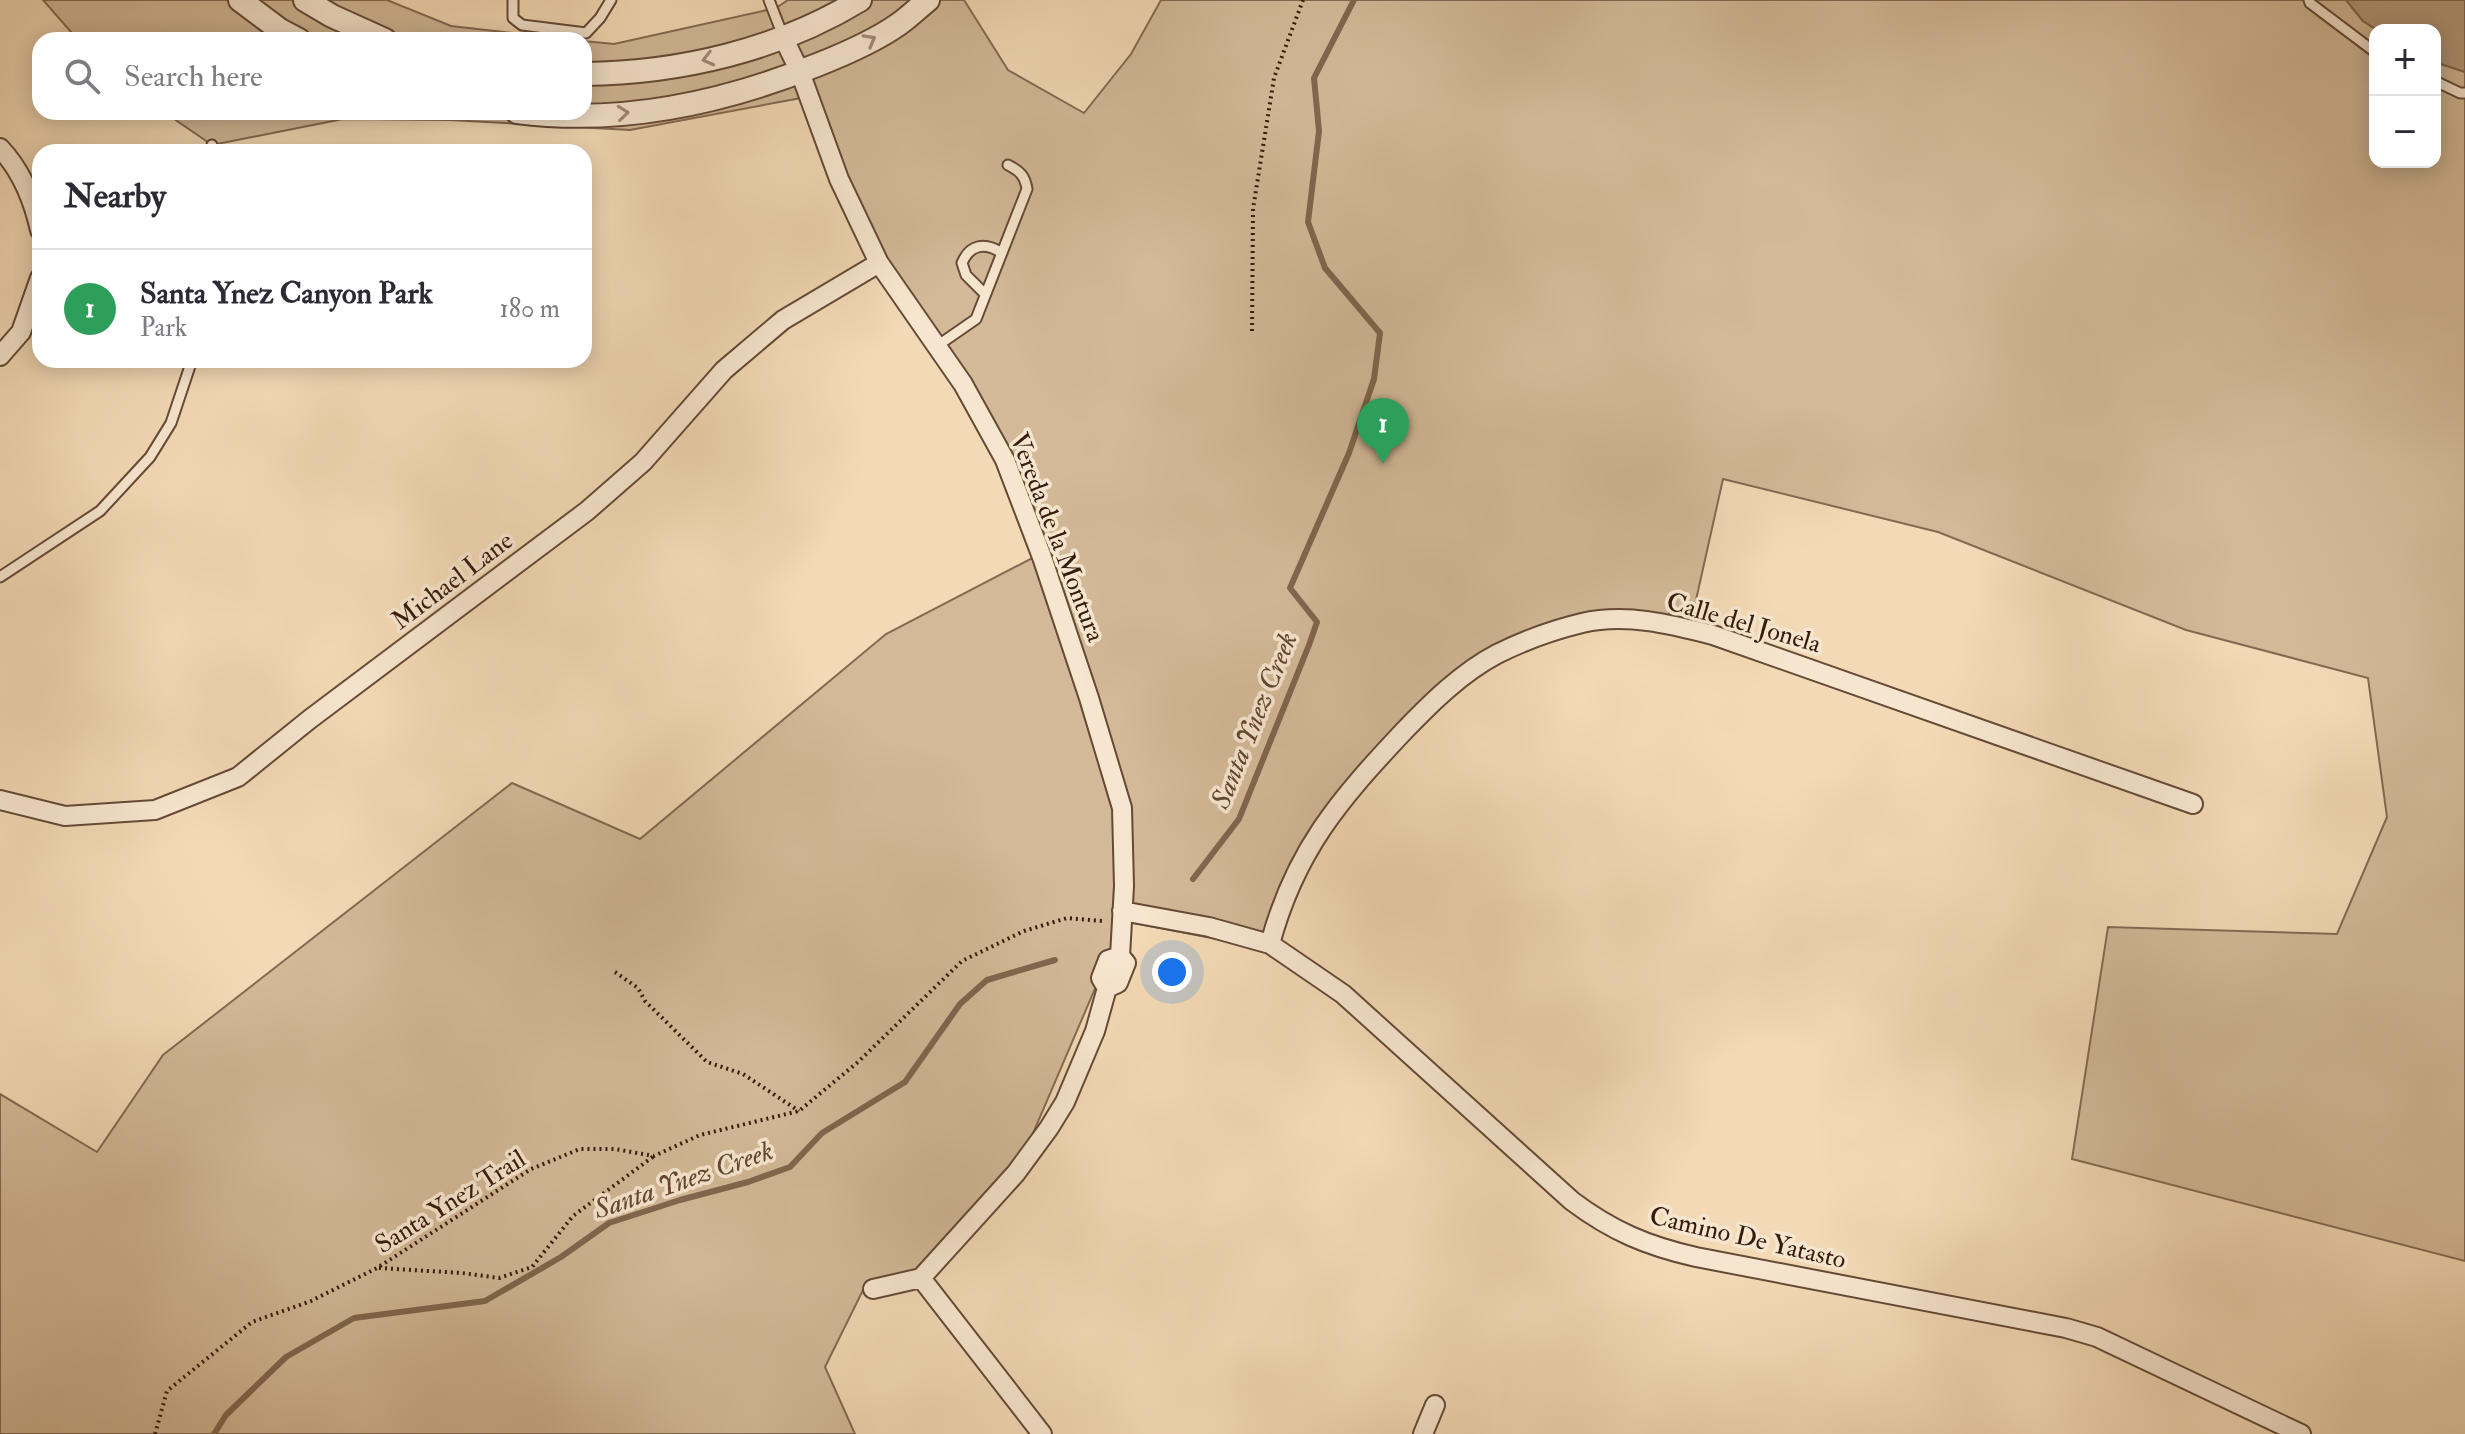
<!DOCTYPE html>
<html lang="en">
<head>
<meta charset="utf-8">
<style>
  :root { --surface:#fff; --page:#f2f2f3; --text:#2b2b33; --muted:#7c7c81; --line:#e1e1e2; --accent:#2563eb }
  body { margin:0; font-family:"IM FELL Double Pica",serif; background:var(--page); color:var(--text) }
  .controls { position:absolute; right:24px; top:24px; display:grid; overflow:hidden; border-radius:16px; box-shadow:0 4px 20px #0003 }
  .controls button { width:72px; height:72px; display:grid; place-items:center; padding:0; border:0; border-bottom:2px solid var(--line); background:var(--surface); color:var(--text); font:40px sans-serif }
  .you { position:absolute; left:1172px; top:972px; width:28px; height:28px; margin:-20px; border:6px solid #fff; border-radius:50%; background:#1a73e8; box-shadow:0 0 0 12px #1a73e833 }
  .badge { display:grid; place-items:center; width:52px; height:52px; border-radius:50%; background:var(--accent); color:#fff; font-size:26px; font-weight:700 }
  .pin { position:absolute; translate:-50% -66px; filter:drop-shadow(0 2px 4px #0008) }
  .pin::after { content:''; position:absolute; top:42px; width:28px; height:24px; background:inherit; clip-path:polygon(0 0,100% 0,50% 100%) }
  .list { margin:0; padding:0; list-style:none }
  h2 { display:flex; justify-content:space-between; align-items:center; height:104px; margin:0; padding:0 32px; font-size:34px }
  h2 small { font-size:26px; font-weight:400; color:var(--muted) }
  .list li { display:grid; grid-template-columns:52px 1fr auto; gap:24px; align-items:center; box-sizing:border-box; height:120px; padding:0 32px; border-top:2px solid var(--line) }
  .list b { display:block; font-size:30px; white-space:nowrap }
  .list p { margin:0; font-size:26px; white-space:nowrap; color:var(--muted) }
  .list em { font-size:26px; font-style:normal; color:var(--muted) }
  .icon { flex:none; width:44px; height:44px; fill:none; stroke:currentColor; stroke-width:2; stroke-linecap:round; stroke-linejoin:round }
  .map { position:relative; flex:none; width:2465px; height:1434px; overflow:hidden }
  .search { position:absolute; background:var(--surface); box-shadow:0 4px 20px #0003; left:32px; top:32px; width:560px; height:88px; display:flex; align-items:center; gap:20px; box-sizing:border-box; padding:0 28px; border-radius:24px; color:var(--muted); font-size:30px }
  .panel { position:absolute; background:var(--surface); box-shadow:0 4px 20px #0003; left:32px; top:144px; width:560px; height:224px; border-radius:24px }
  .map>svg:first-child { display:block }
  .green { fill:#d3b998; stroke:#846a52; stroke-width:2 }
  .water { fill:#b3987b; stroke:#81664e; stroke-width:2 }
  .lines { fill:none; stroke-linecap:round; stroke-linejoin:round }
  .stream { stroke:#81664e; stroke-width:6 }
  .service-casing { stroke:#654a36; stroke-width:13 }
  .minor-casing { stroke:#654a36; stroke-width:22 }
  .tertiary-casing { stroke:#654a36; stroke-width:26 }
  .path { stroke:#361b0b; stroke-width:4; stroke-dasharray:2 4; stroke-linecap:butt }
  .service { stroke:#f7e6cf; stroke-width:9 }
  .minor { stroke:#f7e6cf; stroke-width:18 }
  .tertiary { stroke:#f7e6cf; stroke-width:22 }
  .oneway { stroke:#a08b77 }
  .labels { text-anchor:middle; stroke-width:7; stroke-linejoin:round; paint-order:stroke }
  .street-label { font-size:26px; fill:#361b0b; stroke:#f7e6cf }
  .water-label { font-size:28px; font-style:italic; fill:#624732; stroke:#f7e6cf }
</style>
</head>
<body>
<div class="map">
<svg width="2465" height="1434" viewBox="0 0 2465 1434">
  <rect width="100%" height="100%" fill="#f3d9b5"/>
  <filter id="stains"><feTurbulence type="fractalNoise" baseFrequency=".0025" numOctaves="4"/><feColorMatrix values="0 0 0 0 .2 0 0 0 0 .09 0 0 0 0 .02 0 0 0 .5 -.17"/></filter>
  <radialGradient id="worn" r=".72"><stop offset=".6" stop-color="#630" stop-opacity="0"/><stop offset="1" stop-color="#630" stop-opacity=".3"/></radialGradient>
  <path class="green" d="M 43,0 L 387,0 L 451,26 L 575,40 L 78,40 Z
    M 788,0 L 964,0 L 1008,70 L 1084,113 L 1131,54 L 1161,0 L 2346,0 L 2363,21 L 2377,30 L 2375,30 L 2375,162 L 2435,162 L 2435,62 L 2465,72 L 2465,1261 L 2072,1159 L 2108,927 L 2337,934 L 2387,817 L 2368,678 L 2186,630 L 1938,532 L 1723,479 L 1694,609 L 1670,608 L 1668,623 L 1586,627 L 1498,660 L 1466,683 L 1377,768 L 1317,844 L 1273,950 L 1124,921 L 1016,1173 L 917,1273 L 867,1282 L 825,1367 L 855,1434 L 0,1434 L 0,1094 L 97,1152 L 163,1055 L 512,783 L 640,839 L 886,634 L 1044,552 L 1009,457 L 885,258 L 845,175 L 812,96 L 630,130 L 450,120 L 343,119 L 212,145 L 164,112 L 584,112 L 584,41 L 614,44 L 776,8 Z"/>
  <path class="water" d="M 2346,0 L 2465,0 L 2465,72 L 2435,62 L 2435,30 L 2377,30 L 2363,21 Z"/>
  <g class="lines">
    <path class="stream" d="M 1193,879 L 1239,819 L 1309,645 L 1317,622 L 1290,588 L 1349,453 L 1374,379 L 1380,333 L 1325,268 L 1308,222 L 1319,131 L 1314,78 L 1354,0
      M 214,1434 L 226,1415 L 286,1357 L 354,1318 L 485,1301 L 561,1257 L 609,1223 L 680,1200 L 748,1182 L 790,1167 L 822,1133 L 905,1082 L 960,1004 L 987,980 L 1055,960"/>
    <g class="service-casing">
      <path id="service" d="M 513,0 L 513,18 L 522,25 L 586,33 L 600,18 L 611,0
        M 769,0 L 783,36
        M 2309,0 L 2310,3 L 2375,52
        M 2435,81 L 2460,93 L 2465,93
        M 212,145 L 213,152
        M 985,294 L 966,275 L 962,263 C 970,244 985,242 1002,253
        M 937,346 L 976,319 L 1027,189 C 1025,176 1020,171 1008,165
        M 0,577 L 100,511 L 150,457 L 171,423 L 192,360"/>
    </g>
    <g class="minor-casing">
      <path id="minor" d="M 784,39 L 800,72 L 839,179 L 879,263 L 963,384 L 1005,460 L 1042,557 L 1089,698 L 1122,808 L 1124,886 L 1120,956 L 1126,963 L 1118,983 L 1107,988
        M 0,148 C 22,171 33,199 40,230
        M 0,356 L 21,332 L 40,278
        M 0,800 L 65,816 L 155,810 L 238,777 L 310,719 L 587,511 L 643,462 L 724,370 L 783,320 L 879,263
        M 1122,911 L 1209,927 L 1270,944 L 1343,994 L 1572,1201 C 1612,1231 1647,1246 1696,1257 L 2066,1328 L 2097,1337 L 2301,1434
        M 1270,944 C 1295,851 1339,800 1404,731 C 1431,703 1461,673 1497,654 C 1523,641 1553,630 1582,623 C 1626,613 1670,624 1713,635 L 2193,804
        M 921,1278 L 1042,1434
        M 873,1289 L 921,1278 L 1016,1173 L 1049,1128 L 1065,1102 L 1095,1031 L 1107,988 L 1101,978 L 1108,960 L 1120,956
        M 1423,1434 L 1435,1405"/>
    </g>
    <g class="tertiary-casing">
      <path id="tertiary" d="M 240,0 L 280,30 L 299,40
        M 305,0 L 332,16 L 385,40
        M 584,74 C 680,73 778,50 860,0
        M 517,112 C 619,125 723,103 817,65 C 845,54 875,41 899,24 C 909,17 918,8 928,0"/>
    </g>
    <path class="path" d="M 1252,331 L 1253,209 L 1274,78 L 1303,0
      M 615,972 L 638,988 L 645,1001 L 707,1062 L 743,1074 L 799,1111
      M 379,1268 L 462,1273 L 499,1278 L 532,1267 L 573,1216 L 654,1156
      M 155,1434 L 167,1391 L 252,1322 L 311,1301 L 377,1268 L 531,1169 L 580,1149 L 615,1149 L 654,1156 L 700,1135 L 799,1111 L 858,1062 L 962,961 L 1024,931 L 1067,918 L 1102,921"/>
    <use href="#service" class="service"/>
    <use href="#minor" class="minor"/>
    <use href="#tertiary" class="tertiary"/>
  </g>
  <defs><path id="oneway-chevron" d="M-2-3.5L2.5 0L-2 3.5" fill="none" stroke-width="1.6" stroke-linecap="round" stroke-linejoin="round" transform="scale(2)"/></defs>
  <g class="oneway">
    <use href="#oneway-chevron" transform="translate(870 40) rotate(-29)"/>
    <use href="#oneway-chevron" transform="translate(708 59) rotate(166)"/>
    <use href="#oneway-chevron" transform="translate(623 113) rotate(-6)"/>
  </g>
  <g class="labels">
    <g class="street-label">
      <text transform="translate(1058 537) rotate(69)" y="9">Vereda de la Montura</text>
      <text transform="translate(452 580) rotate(-37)" y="9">Michael Lane</text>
      <text transform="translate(1744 622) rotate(16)" y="9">Calle del Jonela</text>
      <text transform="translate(450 1201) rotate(-32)" y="9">Santa Ynez Trail</text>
      <text transform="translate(1748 1237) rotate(13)" y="9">Camino De Yatasto</text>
    </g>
    <g class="water-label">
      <text transform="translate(1253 720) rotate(-68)" y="10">Santa Ynez Creek</text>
      <text transform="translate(683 1179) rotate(-19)" y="10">Santa Ynez Creek</text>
    </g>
  </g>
  <rect width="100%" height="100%" filter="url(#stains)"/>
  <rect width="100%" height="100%" fill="url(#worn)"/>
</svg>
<div class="controls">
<button>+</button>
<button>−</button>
</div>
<div class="you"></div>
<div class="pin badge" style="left:1383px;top:464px;background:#2e9e5b">1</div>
<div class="search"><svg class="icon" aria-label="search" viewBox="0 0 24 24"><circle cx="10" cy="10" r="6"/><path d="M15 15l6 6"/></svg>Search here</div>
<section class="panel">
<h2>Nearby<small></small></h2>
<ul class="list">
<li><span class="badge" style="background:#2e9e5b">1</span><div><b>Santa Ynez Canyon Park</b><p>Park</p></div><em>180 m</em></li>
</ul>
</section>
</div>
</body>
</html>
